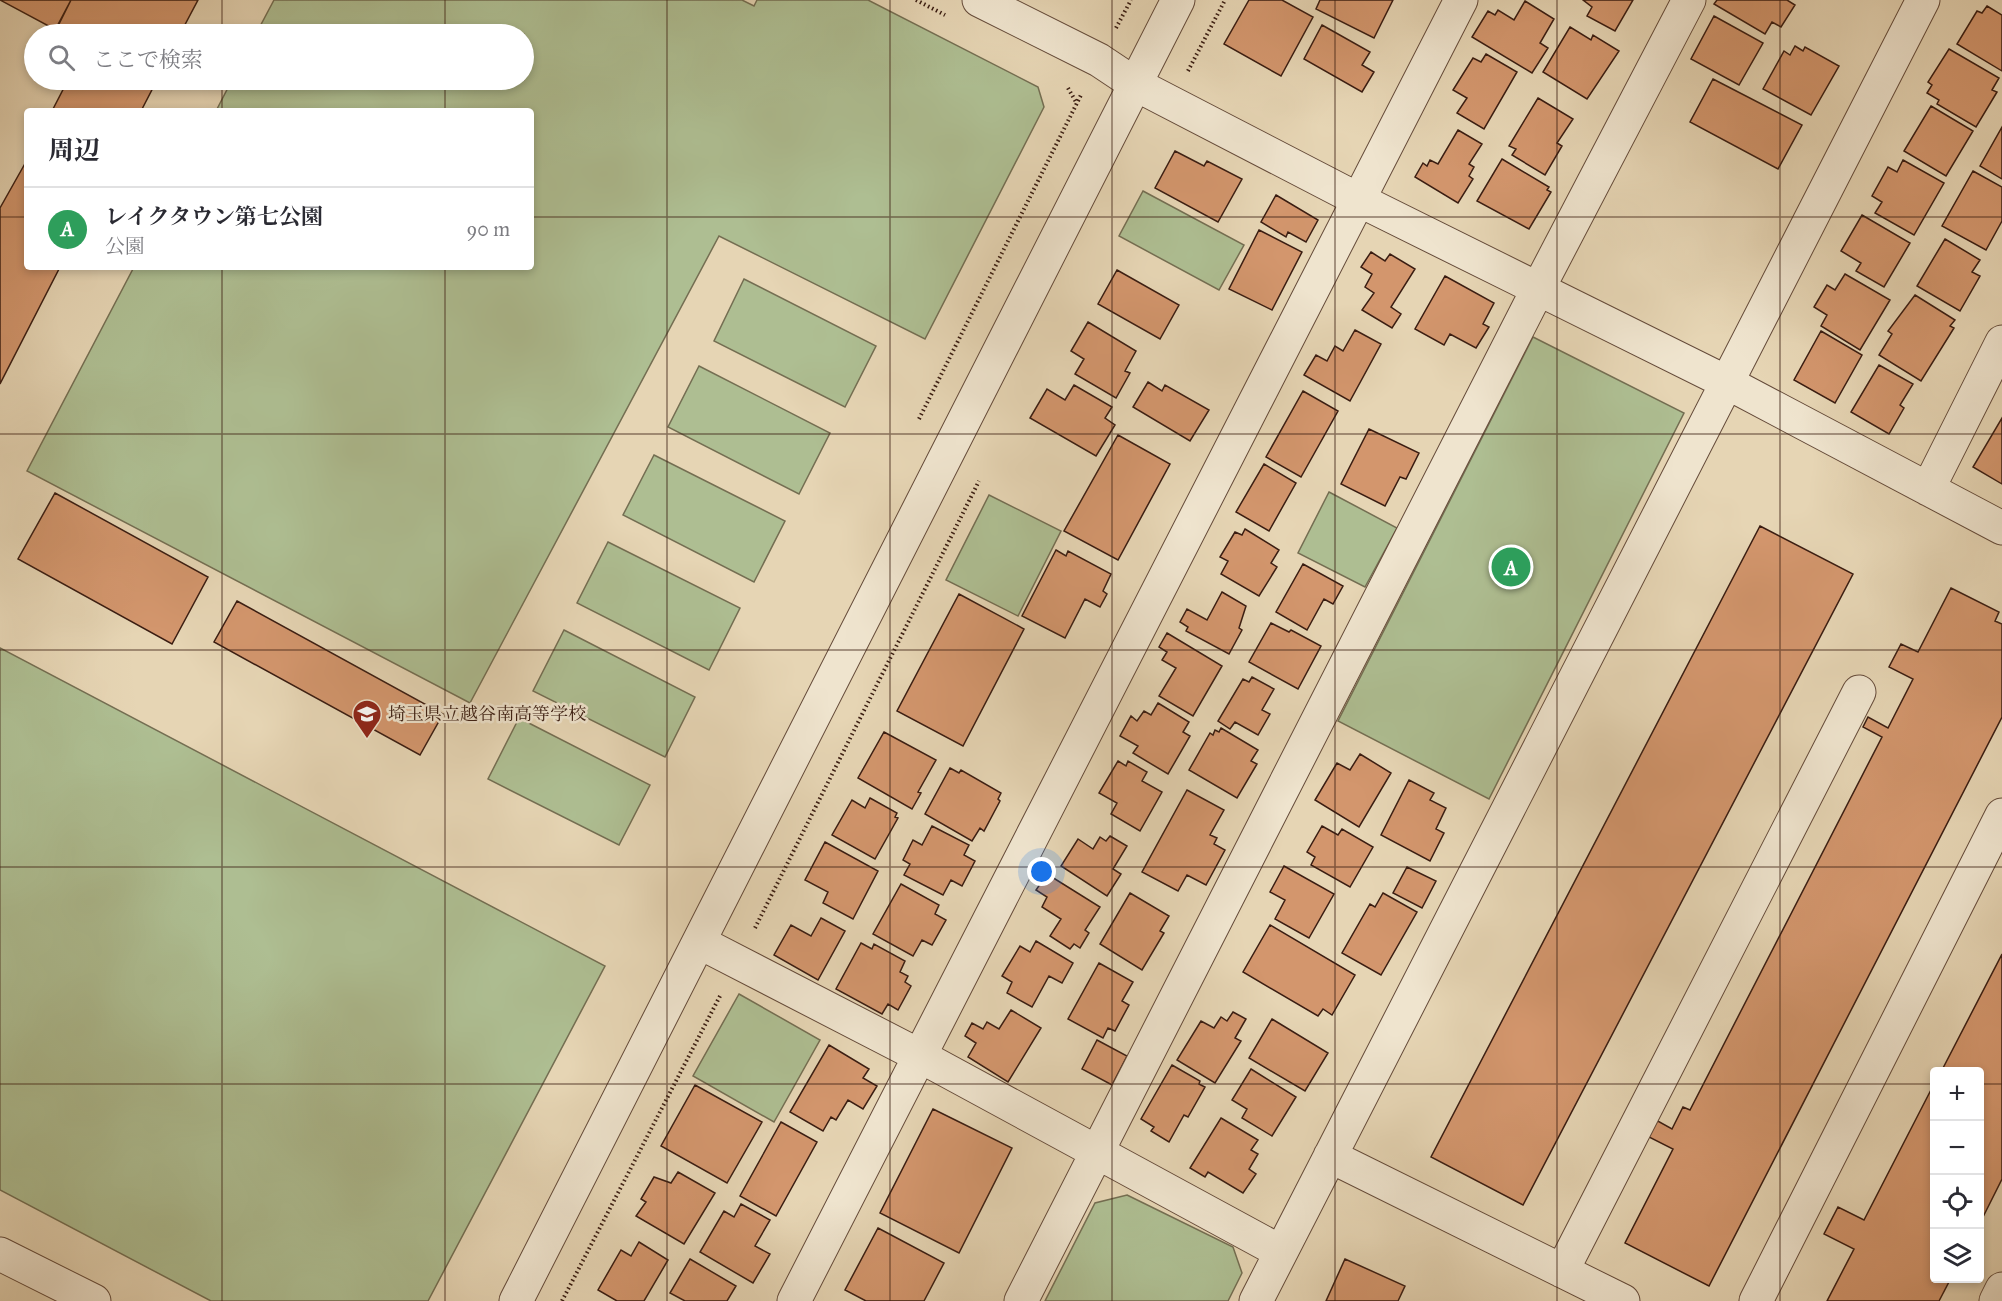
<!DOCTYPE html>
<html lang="ja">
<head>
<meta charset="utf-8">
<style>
  :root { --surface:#fff; --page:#f2f2f3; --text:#2b2b33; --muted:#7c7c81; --line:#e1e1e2; --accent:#8f2418 }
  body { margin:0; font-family:"IM FELL Great Primer","Noto Serif JP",serif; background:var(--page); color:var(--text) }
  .controls { position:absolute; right:18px; bottom:18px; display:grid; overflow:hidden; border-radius:6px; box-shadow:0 3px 9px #0003 }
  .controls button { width:54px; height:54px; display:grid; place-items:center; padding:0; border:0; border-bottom:2px solid var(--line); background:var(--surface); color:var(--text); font:30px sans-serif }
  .you { position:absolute; left:1042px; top:872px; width:21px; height:21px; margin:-15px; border:4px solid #fff; border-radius:50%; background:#1a73e8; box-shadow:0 0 0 9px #1a73e833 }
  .badge { display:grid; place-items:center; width:39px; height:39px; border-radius:50%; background:var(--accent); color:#fff; font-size:20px; font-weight:700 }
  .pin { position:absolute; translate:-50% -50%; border:3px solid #fff; box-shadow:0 2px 6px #0006 }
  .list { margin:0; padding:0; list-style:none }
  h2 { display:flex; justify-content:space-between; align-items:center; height:78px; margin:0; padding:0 24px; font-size:26px }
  h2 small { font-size:20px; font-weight:400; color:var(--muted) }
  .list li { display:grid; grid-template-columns:39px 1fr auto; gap:18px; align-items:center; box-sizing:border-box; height:84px; padding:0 24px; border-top:2px solid var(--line) }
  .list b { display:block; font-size:22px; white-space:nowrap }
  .list p { margin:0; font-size:20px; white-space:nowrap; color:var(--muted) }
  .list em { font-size:20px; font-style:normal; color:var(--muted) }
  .icon { flex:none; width:33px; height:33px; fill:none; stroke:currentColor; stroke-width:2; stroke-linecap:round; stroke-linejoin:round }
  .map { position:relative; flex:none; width:2002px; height:1301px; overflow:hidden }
  .search { position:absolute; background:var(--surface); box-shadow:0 3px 9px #0003; left:24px; top:24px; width:510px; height:66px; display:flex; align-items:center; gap:15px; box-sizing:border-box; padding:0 21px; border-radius:33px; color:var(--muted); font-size:22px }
  .panel { position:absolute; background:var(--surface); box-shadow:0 3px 9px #0003; left:24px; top:108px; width:510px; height:162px; border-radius:6px }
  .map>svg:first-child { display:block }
  .green { fill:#aebe92; stroke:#746e52; stroke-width:1.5 }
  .building { fill:#d3966d; stroke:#3a1d12; stroke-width:1.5 }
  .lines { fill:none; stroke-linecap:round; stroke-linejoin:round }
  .minor-casing { stroke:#654b3a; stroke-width:35 }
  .path { stroke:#3a1d12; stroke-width:4; stroke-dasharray:1.5 3; stroke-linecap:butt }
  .minor { stroke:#efe4ce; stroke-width:33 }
  .grid { fill:none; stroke:#3a1d12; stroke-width:1.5; stroke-opacity:0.55 }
  .labels { text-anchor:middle; stroke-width:5; stroke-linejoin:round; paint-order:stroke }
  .poi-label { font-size:18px; fill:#3a1d12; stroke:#efe4ce; text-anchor:start }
</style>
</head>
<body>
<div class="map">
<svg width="2002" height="1301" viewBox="0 0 2002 1301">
  <rect width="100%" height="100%" fill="#e6d5b4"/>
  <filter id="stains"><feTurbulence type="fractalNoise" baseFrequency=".00333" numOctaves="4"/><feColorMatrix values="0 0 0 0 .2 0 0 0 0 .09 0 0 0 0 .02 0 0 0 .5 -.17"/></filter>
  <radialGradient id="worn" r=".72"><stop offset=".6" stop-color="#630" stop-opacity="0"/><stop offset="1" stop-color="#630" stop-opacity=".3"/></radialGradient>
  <path class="green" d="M 274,0 L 742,0 L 754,6 L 757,0 L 868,0 L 1038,87 L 1044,107 L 925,339 L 719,236 L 470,703 L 27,471 L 134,267 L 531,267 L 531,111 L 216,111 L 232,80 L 524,80 L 524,34 L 256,34 Z
    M 1143,191 L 1244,245 L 1219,290 L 1119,236 Z
    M 744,279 L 876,346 L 845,407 L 714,341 Z
    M 1533,337 L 1684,413 L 1489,799 L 1338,721 Z
    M 699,366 L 830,433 L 799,494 L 668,427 Z
    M 654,455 L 785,521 L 754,582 L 623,515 Z
    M 1329,492 L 1397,528 L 1365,587 L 1298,553 Z
    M 989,495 L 1061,531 L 1018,616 L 946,580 Z
    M 608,542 L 740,608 L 709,670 L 577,603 Z
    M 564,630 L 695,697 L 665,757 L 533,691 Z
    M 0,648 L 605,966 L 428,1301 L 211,1301 L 0,1190 Z
    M 519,718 L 650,785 L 619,845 L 488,779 Z
    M 739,994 L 820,1040 L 774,1122 L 693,1076 Z
    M 1127,1195 L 1233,1247 L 1242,1273 L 1228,1301 L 1045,1301 L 1095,1203 Z"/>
  <path class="building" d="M 0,0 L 71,0 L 56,30 Z
    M 71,0 L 198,0 L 180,34 L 53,34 Z
    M 1249,0 L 1282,0 L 1313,17 L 1281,76 L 1224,44 Z
    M 1320,0 L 1393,0 L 1374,38 L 1316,9 Z
    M 1583,0 L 1633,0 L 1615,31 L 1587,16 L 1592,7 Z
    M 1717,0 L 1787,0 L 1795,5 L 1781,27 L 1772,22 L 1765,34 L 1714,4 Z
    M 1525,1 L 1554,19 L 1540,43 L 1548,48 L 1532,73 L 1472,37 L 1488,11 L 1495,15 L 1498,10 L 1514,20 Z
    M 1987,6 L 2002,15 L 2002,71 L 1957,44 L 1977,11 L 1982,13 Z
    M 1714,16 L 1763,43 L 1739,85 L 1691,59 Z
    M 1322,25 L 1370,52 L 1362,65 L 1374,72 L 1362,92 L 1304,59 Z
    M 1570,27 L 1591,40 L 1593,35 L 1619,51 L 1587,99 L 1543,72 Z
    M 1795,46 L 1803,51 L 1805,47 L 1839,66 L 1811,115 L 1763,89 L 1784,51 L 1790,55 Z
    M 1949,49 L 1999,78 L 1992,90 L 1997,92 L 1976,127 L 1937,104 L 1939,100 L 1927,93 L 1932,85 L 1928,82 Z
    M 1486,54 L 1517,72 L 1484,129 L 1457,113 L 1467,98 L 1453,90 L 1473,58 L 1481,62 Z
    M 1713,79 L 1802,125 L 1778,169 L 1690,122 Z
    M 68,80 L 157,80 L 141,111 L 52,111 Z
    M 1538,98 L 1573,119 L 1557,143 L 1562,146 L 1545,175 L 1512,155 L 1516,149 L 1509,146 Z
    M 1931,106 L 1973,131 L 1946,176 L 1904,151 Z
    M 2002,127 L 2002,179 L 1980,166 Z
    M 1458,130 L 1482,144 L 1469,164 L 1474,167 L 1469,176 L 1473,179 L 1458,203 L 1415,177 L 1423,163 L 1427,166 L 1430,160 L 1438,164 Z
    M 1175,151 L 1204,166 L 1207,161 L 1242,179 L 1218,222 L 1155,188 Z
    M 1502,159 L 1549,187 L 1547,190 L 1551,192 L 1529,229 L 1477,201 Z
    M 27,160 L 27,267 L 60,267 L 0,384 L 0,208 Z
    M 1903,160 L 1944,183 L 1914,235 L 1875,213 L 1882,202 L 1872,196 L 1888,167 L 1897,172 Z
    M 1973,171 L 2002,187 L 2002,221 L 1986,250 L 1942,226 Z
    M 1276,195 L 1318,220 L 1306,242 L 1288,232 L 1286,237 L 1261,222 Z
    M 1862,215 L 1910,243 L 1884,287 L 1856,271 L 1861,263 L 1841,251 Z
    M 1259,230 L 1302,252 L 1272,310 L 1229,289 Z
    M 1945,239 L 1980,260 L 1972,272 L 1980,276 L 1960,311 L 1917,286 Z
    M 1371,252 L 1385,261 L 1390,254 L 1415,269 L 1391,307 L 1401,314 L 1392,328 L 1362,310 L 1374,293 L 1365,287 L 1372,274 L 1361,267 Z
    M 1117,270 L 1179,305 L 1160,339 L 1098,304 Z
    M 1845,274 L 1890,300 L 1860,350 L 1821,326 L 1827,315 L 1814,307 L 1827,285 L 1835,290 Z
    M 1445,276 L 1494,303 L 1483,324 L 1489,327 L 1476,348 L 1450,334 L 1444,345 L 1415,329 Z
    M 1915,295 L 1955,320 L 1950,326 L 1954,328 L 1921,381 L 1879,355 L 1892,334 L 1888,331 Z
    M 1088,322 L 1136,351 L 1125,371 L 1130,373 L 1116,398 L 1075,374 L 1084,359 L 1071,351 Z
    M 1355,330 L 1381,344 L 1350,401 L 1304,375 L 1316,355 L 1327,361 L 1335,346 L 1343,351 Z
    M 1821,331 L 1862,355 L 1835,403 L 1794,380 Z
    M 1879,365 L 1913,384 L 1900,405 L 1904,408 L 1889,434 L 1851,412 Z
    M 1148,382 L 1162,391 L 1165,385 L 1209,410 L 1190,441 L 1133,407 Z
    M 1074,385 L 1112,407 L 1105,418 L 1115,425 L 1096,456 L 1030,418 L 1047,389 L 1065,400 Z
    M 1303,391 L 1338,411 L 1301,477 L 1266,457 Z
    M 2002,418 L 2002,484 L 1973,467 Z
    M 1369,429 L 1419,453 L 1406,479 L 1400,477 L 1385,506 L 1341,484 Z
    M 1118,435 L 1170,464 L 1118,560 L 1064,531 Z
    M 1264,464 L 1296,483 L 1269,531 L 1236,512 Z
    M 55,493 L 208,577 L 172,644 L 18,559 Z
    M 1760,526 L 1853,574 L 1523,1205 L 1431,1157 Z
    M 1245,529 L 1279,550 L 1271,563 L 1277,567 L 1259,596 L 1221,574 L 1228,561 L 1220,557 L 1235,532 L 1242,535 Z
    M 1056,550 L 1066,556 L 1068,551 L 1111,574 L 1103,591 L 1107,594 L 1100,607 L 1085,599 L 1065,638 L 1022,616 Z
    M 1303,564 L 1343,586 L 1333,604 L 1324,599 L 1307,630 L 1276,612 Z
    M 1951,588 L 1999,612 L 1995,621 L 2002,624 L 2002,717 L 1709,1286 L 1625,1243 L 1673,1149 L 1647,1136 L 1656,1120 L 1672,1129 L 1683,1107 L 1690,1110 L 1882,737 L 1863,727 L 1868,717 L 1888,728 L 1913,679 L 1889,667 L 1901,644 L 1918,652 Z
    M 1222,592 L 1246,606 L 1239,628 L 1242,630 L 1229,654 L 1186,631 L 1188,627 L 1180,622 L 1187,609 L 1207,620 Z
    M 959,594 L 1024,629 L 963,746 L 897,711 Z
    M 237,601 L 443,714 L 420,755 L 214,642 Z
    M 1271,623 L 1289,632 L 1291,630 L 1321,646 L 1298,689 L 1249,662 Z
    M 1167,633 L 1222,666 L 1193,716 L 1159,696 L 1176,668 L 1162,660 L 1167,652 L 1159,647 Z
    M 1252,677 L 1274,689 L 1262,710 L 1270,714 L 1258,735 L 1235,722 L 1230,729 L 1218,721 L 1243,679 L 1249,682 Z
    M 1158,703 L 1189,722 L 1183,732 L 1190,736 L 1168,774 L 1133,753 L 1138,746 L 1120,736 L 1131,716 L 1137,721 L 1144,711 L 1151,715 Z
    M 1221,728 L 1258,750 L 1251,761 L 1257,764 L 1237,798 L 1189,770 L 1210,733 L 1213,735 L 1215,730 L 1219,732 Z
    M 884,732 L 936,760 L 918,792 L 921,793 L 912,809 L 858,778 Z
    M 1360,754 L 1391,773 L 1359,827 L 1315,800 L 1337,763 L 1350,770 Z
    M 1118,761 L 1126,766 L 1128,761 L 1147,772 L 1142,781 L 1162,792 L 1140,831 L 1111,814 L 1117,803 L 1099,793 Z
    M 950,768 L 959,773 L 961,770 L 1001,793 L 998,799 L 1000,801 L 984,831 L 980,828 L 972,841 L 925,814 Z
    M 1409,780 L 1434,793 L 1430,800 L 1446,808 L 1436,829 L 1444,833 L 1430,861 L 1381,835 Z
    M 1187,790 L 1224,810 L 1210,835 L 1217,838 L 1214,844 L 1225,850 L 1206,885 L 1187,875 L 1178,891 L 1142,872 Z
    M 870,798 L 897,813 L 895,817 L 898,818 L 875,859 L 832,835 L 852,800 L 865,808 Z
    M 932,826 L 969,845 L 964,855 L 975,861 L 962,886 L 951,880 L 943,895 L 904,875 L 910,864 L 903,860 L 913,840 L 922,845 Z
    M 1322,826 L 1338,835 L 1342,829 L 1373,847 L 1350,887 L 1311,865 L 1315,857 L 1307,852 Z
    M 1110,836 L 1127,846 L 1113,869 L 1121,874 L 1107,896 L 1061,866 L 1078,839 L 1093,849 L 1100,837 L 1106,841 Z
    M 825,842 L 878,871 L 853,919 L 823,903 L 828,892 L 805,880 Z
    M 1284,866 L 1334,894 L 1309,938 L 1275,919 L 1285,900 L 1270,892 Z
    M 1407,867 L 1436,881 L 1422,908 L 1393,893 Z
    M 1047,874 L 1100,907 L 1085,930 L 1089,933 L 1080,948 L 1074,944 L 1070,949 L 1050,936 L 1061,919 L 1042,907 L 1047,897 L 1036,890 Z
    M 901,884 L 939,905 L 935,914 L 946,920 L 932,945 L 922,940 L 913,956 L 873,934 Z
    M 1130,893 L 1169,916 L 1160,931 L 1164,933 L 1142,970 L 1100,944 Z
    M 1383,893 L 1417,912 L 1381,975 L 1342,953 L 1370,904 L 1375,907 Z
    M 821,918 L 845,931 L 818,980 L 774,955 L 791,925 L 811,936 Z
    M 1270,925 L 1355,975 L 1332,1015 L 1323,1009 L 1318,1016 L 1243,972 Z
    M 1036,941 L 1073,963 L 1062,983 L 1049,976 L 1032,1007 L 1007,993 L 1012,982 L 1002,976 L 1020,946 L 1030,952 Z
    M 861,943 L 872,949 L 874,944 L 905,961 L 900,972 L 908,976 L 905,982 L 911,986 L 898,1010 L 888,1004 L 882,1014 L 836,989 Z
    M 2002,954 L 2002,1179 L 1980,1223 L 1980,1072 L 1941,1072 Z
    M 1099,963 L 1133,982 L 1122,1001 L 1129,1005 L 1115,1031 L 1108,1028 L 1103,1038 L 1068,1019 Z
    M 1011,1010 L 1041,1028 L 1008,1082 L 968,1057 L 976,1043 L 965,1036 L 972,1023 L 983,1029 L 987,1022 L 999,1029 Z
    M 1233,1012 L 1246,1019 L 1235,1038 L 1241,1041 L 1215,1083 L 1177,1060 L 1201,1021 L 1214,1028 L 1221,1017 L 1227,1021 Z
    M 1272,1019 L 1328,1053 L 1305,1091 L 1249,1058 Z
    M 1097,1040 L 1127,1056 L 1112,1085 L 1082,1069 Z
    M 829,1045 L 869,1069 L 863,1078 L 877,1086 L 863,1109 L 848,1100 L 836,1120 L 831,1117 L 823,1131 L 790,1112 Z
    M 1172,1065 L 1200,1081 L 1199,1084 L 1205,1087 L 1188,1117 L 1184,1115 L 1169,1142 L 1151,1131 L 1154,1127 L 1141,1119 Z
    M 1251,1069 L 1296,1097 L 1272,1136 L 1242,1118 L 1247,1109 L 1232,1100 Z
    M 1934,1084 L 1934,1278 L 1951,1278 L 1939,1301 L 1827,1301 L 1854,1249 L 1824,1234 L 1838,1207 L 1864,1220 Z
    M 695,1085 L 762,1122 L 727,1183 L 661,1146 Z
    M 933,1109 L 1012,1148 L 959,1253 L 880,1213 Z
    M 1221,1118 L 1258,1140 L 1251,1150 L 1258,1154 L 1249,1169 L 1256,1174 L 1243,1193 L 1208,1172 L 1205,1177 L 1190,1168 Z
    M 781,1122 L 817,1142 L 776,1216 L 740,1196 Z
    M 678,1172 L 715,1193 L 684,1244 L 636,1216 L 646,1202 L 641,1199 L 654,1177 L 671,1183 Z
    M 741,1204 L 770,1220 L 755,1246 L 770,1254 L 753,1283 L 700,1252 L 724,1211 L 734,1217 Z
    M 878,1228 L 944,1263 L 924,1301 L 866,1301 L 845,1290 Z
    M 639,1242 L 668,1260 L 644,1301 L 617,1301 L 598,1290 L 621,1250 L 631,1256 Z
    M 690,1259 L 736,1286 L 727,1301 L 685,1301 L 670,1293 Z
    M 1345,1259 L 1405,1286 L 1398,1301 L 1326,1301 Z"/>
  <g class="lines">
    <g class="minor-casing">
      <path id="minor" d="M 979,0 L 1099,60 L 1135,84 L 1359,200 L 1726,382 L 2002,528
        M 1928,489 L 2002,342
        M 699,942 L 920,1056 L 1281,1252
        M 1330,1156 L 1623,1301
        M 0,1254 L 94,1301
        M 1562,1271 L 1859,692
        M 516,1301 L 1178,0
        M 794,1301 L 1461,0
        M 1021,1301 L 1539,287 L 1689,0
        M 1256,1301 L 1923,0
        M 1756,1301 L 2002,815
        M 1996,1301 L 2002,1289"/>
    </g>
    <path class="path" d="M 916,0 L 945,15
      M 1116,28 L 1131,0
      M 1188,71 L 1225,0
      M 1068,88 L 1076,102
      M 919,419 L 1082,93
      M 755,928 L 979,481
      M 562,1301 L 720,996"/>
    <use href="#minor" class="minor"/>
  </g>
  <path class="grid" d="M 222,0 L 222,34M 445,0 L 445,34M 667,0 L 667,1301M 890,0 L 890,1301M 1112,0 L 1112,1301M 1335,0 L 1335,1301M 1557,0 L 1557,1301M 1780,0 L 1780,1301M 222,80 L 222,111M 445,80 L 445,111M 0,217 L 27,217M 531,217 L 2002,217M 222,267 L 222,1301M 445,267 L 445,1301M 0,434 L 2002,434M 0,650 L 2002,650M 0,867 L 2002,867M 0,1084 L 1934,1084M 1980,1084 L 2002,1084"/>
  <defs>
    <g id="school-pin" transform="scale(1.5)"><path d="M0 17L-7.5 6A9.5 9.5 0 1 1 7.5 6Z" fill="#8f2418" stroke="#efe4ce"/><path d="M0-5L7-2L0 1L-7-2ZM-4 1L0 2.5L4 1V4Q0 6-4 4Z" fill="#fff"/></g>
  </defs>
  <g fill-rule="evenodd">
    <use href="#school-pin" x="367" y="714"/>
  </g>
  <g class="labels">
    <g class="poi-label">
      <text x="388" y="720">埼玉県立越谷南高等学校</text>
    </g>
  </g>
  <rect width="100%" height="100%" filter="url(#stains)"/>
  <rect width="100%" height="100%" fill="url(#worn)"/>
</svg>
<div class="controls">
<button>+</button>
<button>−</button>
<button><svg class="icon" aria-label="locate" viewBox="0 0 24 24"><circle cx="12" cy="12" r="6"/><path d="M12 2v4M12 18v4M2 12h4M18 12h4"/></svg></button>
<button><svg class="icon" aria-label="layers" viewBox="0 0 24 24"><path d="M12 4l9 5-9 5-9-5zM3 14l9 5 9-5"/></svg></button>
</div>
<div class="you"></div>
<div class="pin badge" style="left:1511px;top:567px;background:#2e9e5b">A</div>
<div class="search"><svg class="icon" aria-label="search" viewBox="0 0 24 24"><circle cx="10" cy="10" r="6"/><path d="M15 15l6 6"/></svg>ここで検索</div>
<section class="panel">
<h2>周辺<small></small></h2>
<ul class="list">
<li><span class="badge" style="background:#2e9e5b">A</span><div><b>レイクタウン第七公園</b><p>公園</p></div><em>90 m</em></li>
</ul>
</section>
</div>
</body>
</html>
